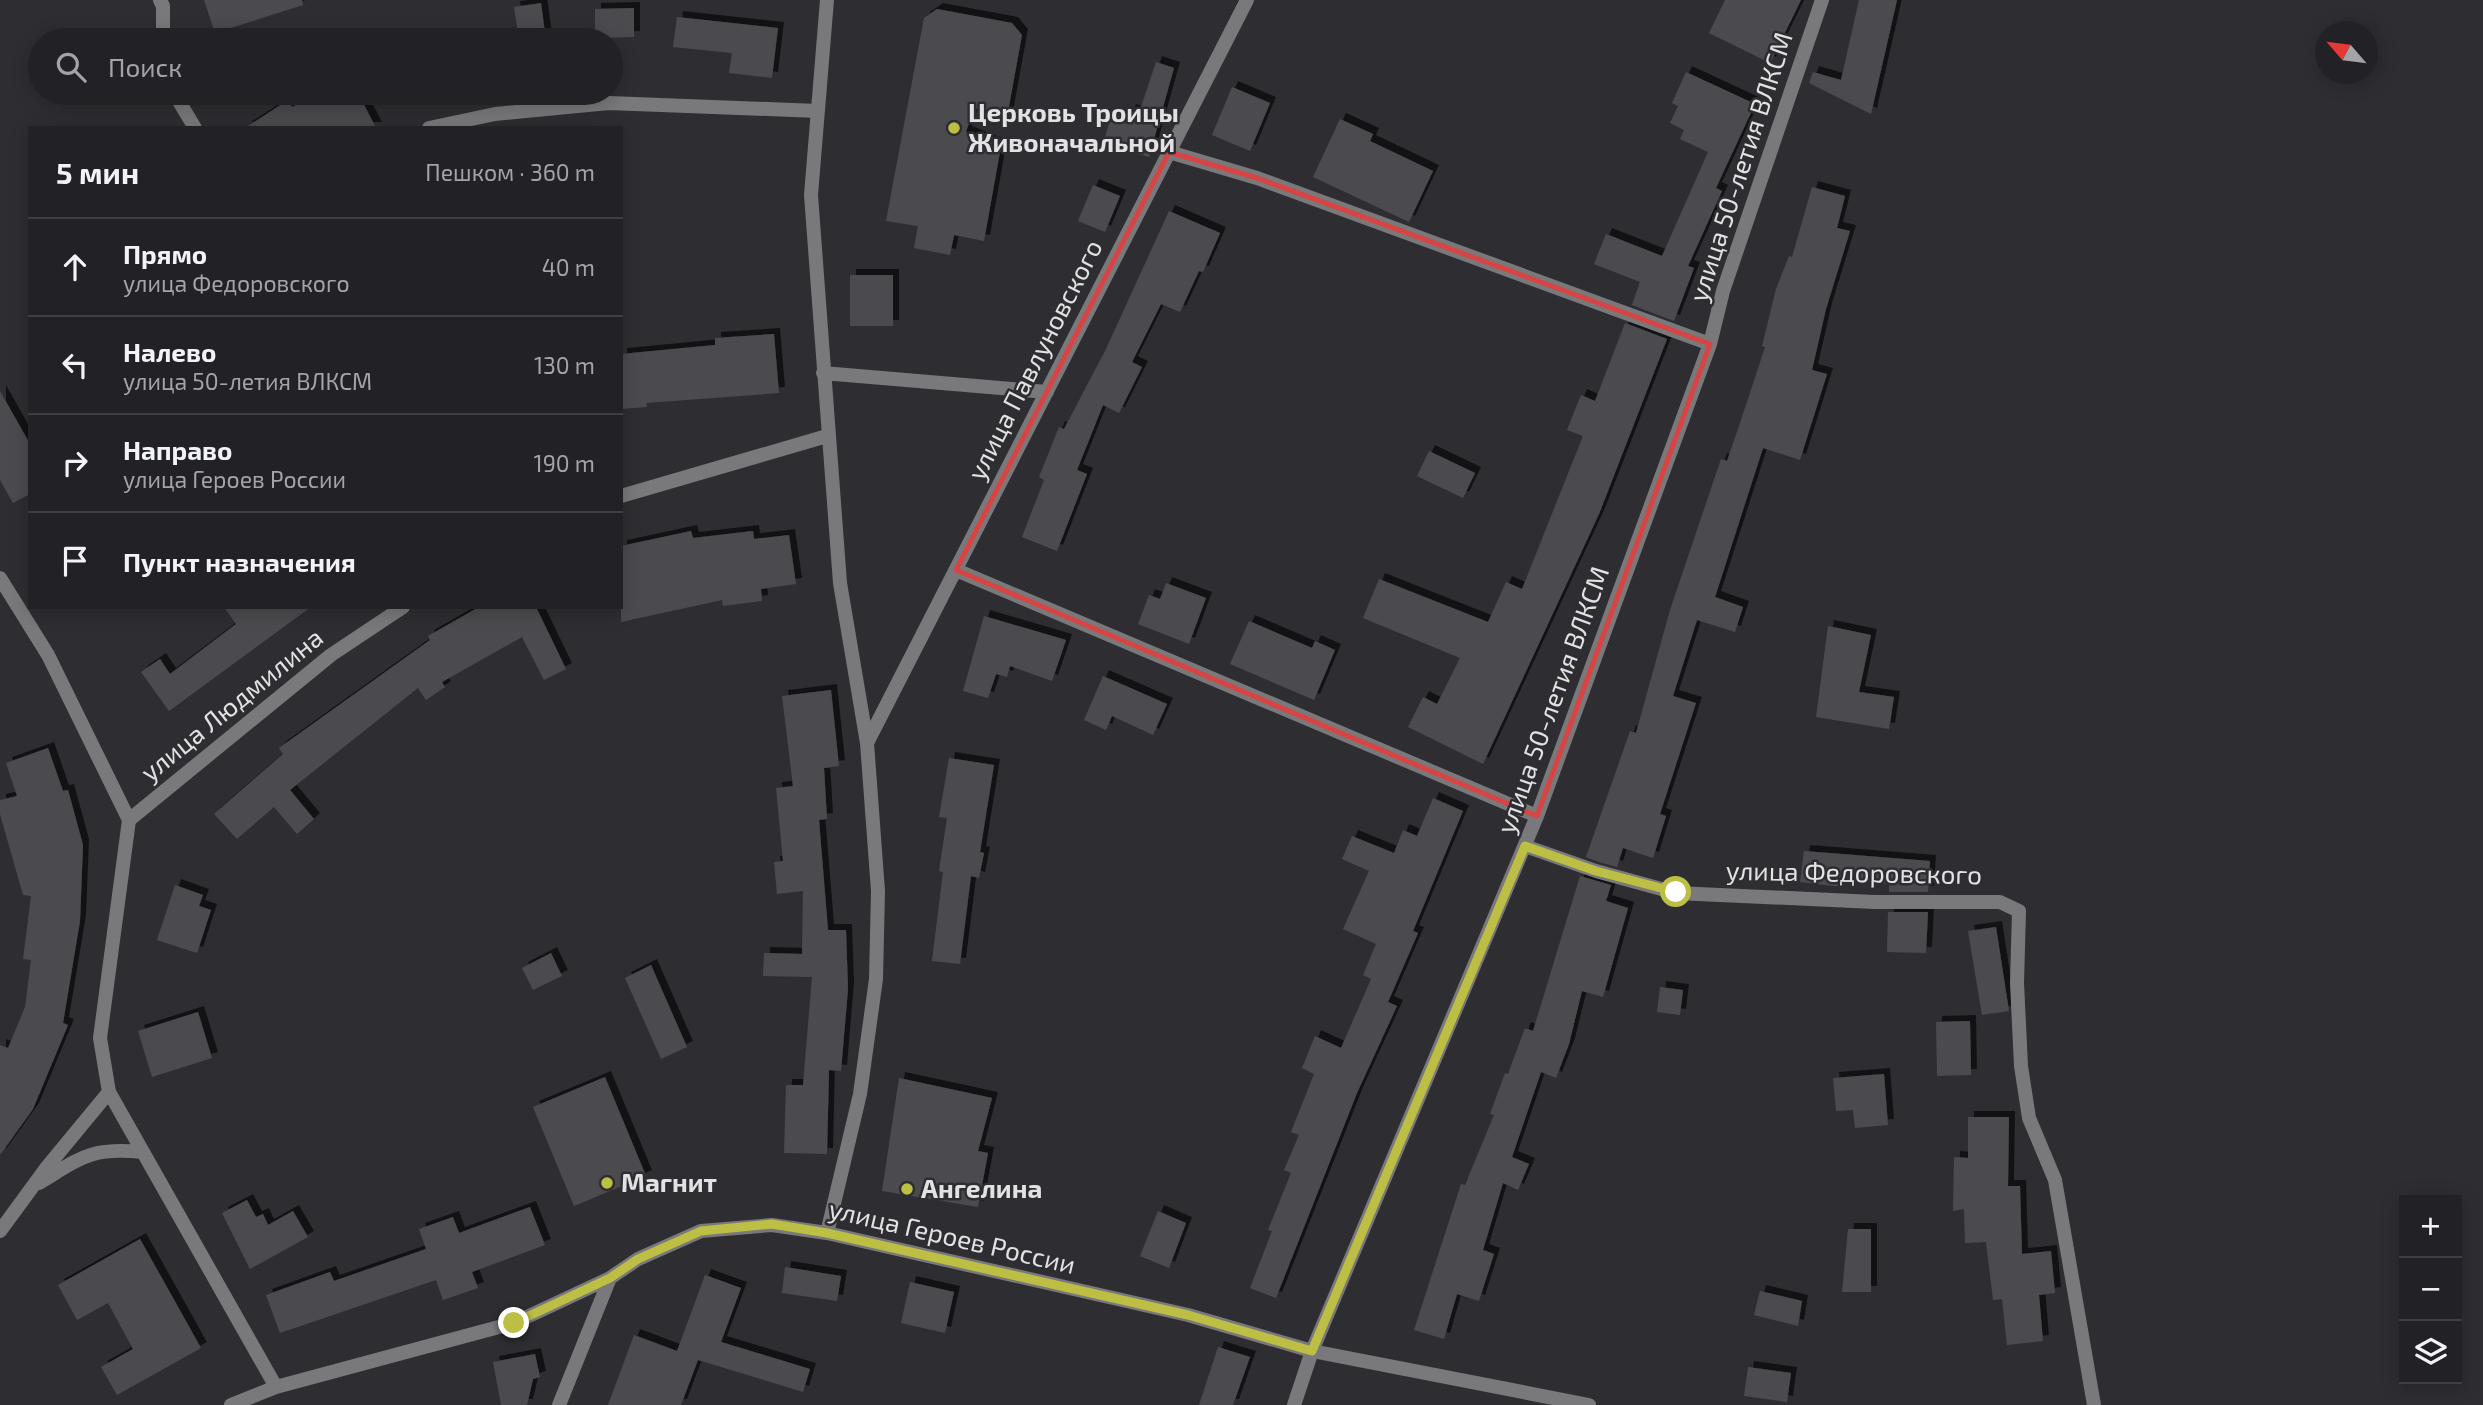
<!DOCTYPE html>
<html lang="ru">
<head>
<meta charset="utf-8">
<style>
  :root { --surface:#222226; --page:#2a2a2e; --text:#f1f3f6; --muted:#a2a4a7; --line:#3f3f43 }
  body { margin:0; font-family:"Exo 2",sans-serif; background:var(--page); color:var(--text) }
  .controls { position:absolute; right:21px; bottom:21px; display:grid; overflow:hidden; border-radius:0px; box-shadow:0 4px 18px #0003 }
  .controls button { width:63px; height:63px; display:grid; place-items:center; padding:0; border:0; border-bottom:2px solid var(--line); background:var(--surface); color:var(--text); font:35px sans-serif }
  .compass { position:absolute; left:2315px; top:21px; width:63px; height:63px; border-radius:50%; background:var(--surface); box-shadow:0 4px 18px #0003; rotate:298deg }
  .stop { position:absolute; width:21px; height:21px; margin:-16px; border:5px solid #bcbf43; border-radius:50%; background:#fff }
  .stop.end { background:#bcbf43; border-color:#fff; box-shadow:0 2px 7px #0008 }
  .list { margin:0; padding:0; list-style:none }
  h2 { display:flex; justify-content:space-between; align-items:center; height:91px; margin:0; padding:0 28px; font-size:30px }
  h2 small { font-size:23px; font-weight:400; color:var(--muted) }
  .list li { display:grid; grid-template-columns:46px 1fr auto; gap:21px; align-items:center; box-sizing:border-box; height:98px; padding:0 28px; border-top:2px solid var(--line) }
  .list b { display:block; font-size:26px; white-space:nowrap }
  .list p { margin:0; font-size:23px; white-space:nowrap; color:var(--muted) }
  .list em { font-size:23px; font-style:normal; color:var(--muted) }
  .icon { flex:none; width:38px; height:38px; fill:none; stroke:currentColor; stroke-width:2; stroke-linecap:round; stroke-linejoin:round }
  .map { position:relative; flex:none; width:2483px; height:1405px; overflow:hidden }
  .search { position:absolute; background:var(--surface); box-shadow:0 4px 18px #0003; left:28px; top:28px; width:595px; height:77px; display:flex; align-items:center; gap:18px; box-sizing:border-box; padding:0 24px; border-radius:38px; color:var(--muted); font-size:26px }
  .panel { position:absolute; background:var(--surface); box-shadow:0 4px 18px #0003; left:28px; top:126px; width:595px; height:483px; border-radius:0px }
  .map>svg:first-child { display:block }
  .building { fill:#4c4b50; filter:url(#shadow) }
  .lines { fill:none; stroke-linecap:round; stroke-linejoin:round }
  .minor { stroke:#79797b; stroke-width:14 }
  .tertiary { stroke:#79797b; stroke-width:14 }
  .route { stroke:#bcbf43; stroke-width:9 }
  .marked { fill:none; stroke:#d84444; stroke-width:5; stroke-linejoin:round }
  .poi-dot { fill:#bcbf43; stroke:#2e2e32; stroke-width:2.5 }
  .labels { text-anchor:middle; stroke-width:5; stroke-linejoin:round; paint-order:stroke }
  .poi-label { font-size:26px; font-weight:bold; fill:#e2e2e4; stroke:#2e2e32; text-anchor:start }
  .street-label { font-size:26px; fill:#e2e2e4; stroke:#2e2e32 }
</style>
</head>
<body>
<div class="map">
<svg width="2483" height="1405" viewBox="0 0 2483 1405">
  <defs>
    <filter id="shadow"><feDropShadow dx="6" dy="-6" stdDeviation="0" flood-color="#0009"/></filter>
  </defs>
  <rect width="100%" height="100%" fill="#2e2e32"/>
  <path class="building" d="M 204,0 L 302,0 L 303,5 L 215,33 Z
    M 1725,0 L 1801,0 L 1770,63 L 1709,33 Z
    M 1859,0 L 1897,0 L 1871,114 L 1809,83 L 1813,72 L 1841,80 Z
    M 541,3 L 546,40 L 519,40 L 514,7 Z
    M 634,8 L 634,37 L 595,38 L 595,9 Z
    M 937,9 L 1012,23 L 1022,35 L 1007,117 L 974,108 L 966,132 L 1001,146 L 984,241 L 954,235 L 950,255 L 914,248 L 918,226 L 886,221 L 924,18 Z
    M 677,17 L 778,28 L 772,78 L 729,73 L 732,53 L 673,47 Z
    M 1156,62 L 1174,68 L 1149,157 L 1103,144 L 1112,113 L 1128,117 L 1130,110 L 1139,113 Z
    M 1686,72 L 1755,104 L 1716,188 L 1722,191 L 1688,266 L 1694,268 L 1674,321 L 1632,305 L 1640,282 L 1594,264 L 1606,234 L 1662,256 L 1708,152 L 1680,139 L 1684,130 L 1670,123 L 1678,106 L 1672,103 Z
    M 1232,87 L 1270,103 L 1250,151 L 1212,135 Z
    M 319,93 L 340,93 L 345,103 L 359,95 L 376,128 L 245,128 L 288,100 L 292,107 Z
    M 1340,119 L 1373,134 L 1370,141 L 1433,171 L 1409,222 L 1313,177 Z
    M 1093,185 L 1120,196 L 1105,232 L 1078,221 Z
    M 1812,187 L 1845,196 L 1837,228 L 1850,231 L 1826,309 L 1812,370 L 1827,374 L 1800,460 L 1763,448 L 1715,597 L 1743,607 L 1735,632 L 1697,620 L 1673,696 L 1696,703 L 1660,814 L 1666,816 L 1653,858 L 1623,848 L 1617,867 L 1599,862 L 1586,857 L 1630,731 L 1636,733 L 1670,610 L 1721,459 L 1727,461 L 1746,405 L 1765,347 L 1762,346 L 1776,289 L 1789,256 L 1792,257 Z
    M 1169,211 L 1220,233 L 1203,272 L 1199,271 L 1180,312 L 1161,304 L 1132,362 L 1142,367 L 1119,413 L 1103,405 L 1077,470 L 1087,474 L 1057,551 L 1022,537 L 1044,480 L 1039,477 L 1059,427 L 1064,429 L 1106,349 Z
    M 850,275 L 893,275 L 893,326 L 850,326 Z
    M 1625,323 L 1667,339 L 1599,514 L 1483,764 L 1408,727 L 1423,697 L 1437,704 L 1460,658 L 1363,618 L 1379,579 L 1488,622 L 1506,582 L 1522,589 L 1583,436 L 1567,430 L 1581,395 L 1595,401 Z
    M 774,334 L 779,393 L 646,403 L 647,407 L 621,409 L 621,354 L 715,345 L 715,338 Z
    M 0,391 L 30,444 L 30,494 L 13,503 L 0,480 Z
    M 1429,451 L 1475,473 L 1463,498 L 1417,476 Z
    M 691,531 L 693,538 L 753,531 L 754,539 L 789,535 L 796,584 L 761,589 L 762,601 L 723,606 L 722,600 L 621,622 L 621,546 Z
    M 1166,583 L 1206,598 L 1189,644 L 1138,624 L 1149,595 L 1160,599 Z
    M 224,607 L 311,607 L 169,711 L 141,672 L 160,659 L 170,674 L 236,624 Z
    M 479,607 L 536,607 L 566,669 L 544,680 L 522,637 L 442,682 L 445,687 L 426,700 L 418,688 L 290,790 L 314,819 L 297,834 L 274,807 L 237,839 L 214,814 L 283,754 L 279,748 L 430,640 L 428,636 Z
    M 984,616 L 1066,640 L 1052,681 L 1010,666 L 1007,677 L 996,674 L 988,698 L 963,691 Z
    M 1249,621 L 1312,648 L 1315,641 L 1335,650 L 1314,700 L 1230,664 Z
    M 1828,626 L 1871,635 L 1859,692 L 1894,697 L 1889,729 L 1816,717 Z
    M 1103,676 L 1167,704 L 1153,735 L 1112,716 L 1106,730 L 1084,720 Z
    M 831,690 L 839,766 L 824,768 L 827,819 L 819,820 L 828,930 L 846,930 L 848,989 L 841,1071 L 829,1070 L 827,1154 L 784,1153 L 786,1085 L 803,1085 L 812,977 L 763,976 L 764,953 L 802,954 L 803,891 L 777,894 L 774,862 L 783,861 L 776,788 L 793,786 L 782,696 Z
    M 48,748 L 63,791 L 68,790 L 83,845 L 80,921 L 63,1023 L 68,1025 L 33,1109 L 0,1155 L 0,1045 L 8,1048 L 25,1007 L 31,960 L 23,959 L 31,896 L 23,895 L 0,814 L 0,800 L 17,796 L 6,763 Z
    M 949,758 L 994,765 L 980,852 L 984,853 L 979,878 L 971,876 L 960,964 L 932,961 L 943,872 L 939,871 L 947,818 L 939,817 Z
    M 1433,798 L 1463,811 L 1413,931 L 1418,933 L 1388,1002 L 1397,1006 L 1357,1093 L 1276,1298 L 1250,1288 L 1272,1231 L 1268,1230 L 1291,1173 L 1284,1170 L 1299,1135 L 1291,1132 L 1314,1074 L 1302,1068 L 1315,1036 L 1341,1048 L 1371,979 L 1363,975 L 1376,944 L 1343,929 L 1369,871 L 1342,859 L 1352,836 L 1394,853 L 1403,830 L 1417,836 Z
    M 1804,851 L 1930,861 L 1928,892 L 1889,892 L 1889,884 L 1842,879 L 1842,887 L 1800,882 Z
    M 1580,876 L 1611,885 L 1606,901 L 1628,908 L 1603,997 L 1582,991 L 1569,1044 L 1556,1078 L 1541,1072 L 1512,1157 L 1529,1164 L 1518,1190 L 1503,1183 L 1483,1250 L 1494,1254 L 1479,1301 L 1457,1294 L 1444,1339 L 1414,1330 L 1461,1184 L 1465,1185 L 1494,1115 L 1490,1114 L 1505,1073 L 1508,1074 L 1525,1028 L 1533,1031 Z
    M 175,885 L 203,895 L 199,906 L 211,910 L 197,953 L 157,940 Z
    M 1888,912 L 1928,912 L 1926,953 L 1887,952 Z
    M 1996,927 L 2009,1011 L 1982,1015 L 1968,931 Z
    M 551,953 L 562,976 L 533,990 L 522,968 Z
    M 651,965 L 687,1047 L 661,1059 L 625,978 Z
    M 1660,987 L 1683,990 L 1680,1015 L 1657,1012 Z
    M 198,1012 L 212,1058 L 152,1077 L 138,1031 Z
    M 1970,1021 L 1971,1075 L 1937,1076 L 1936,1022 Z
    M 1884,1074 L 1888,1125 L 1855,1128 L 1853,1110 L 1836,1111 L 1833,1078 Z
    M 605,1077 L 646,1176 L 574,1206 L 533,1107 Z
    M 899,1078 L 992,1098 L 978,1151 L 988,1153 L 978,1207 L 882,1191 Z
    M 1968,1117 L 2009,1117 L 2008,1186 L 2020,1186 L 2022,1254 L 2051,1251 L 2055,1293 L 2039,1295 L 2043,1341 L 2007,1345 L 2002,1299 L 1993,1300 L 1986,1242 L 1965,1243 L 1964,1209 L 1953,1211 L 1954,1157 L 1968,1158 Z
    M 247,1200 L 256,1217 L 263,1214 L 268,1225 L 293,1211 L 308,1237 L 250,1269 L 222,1213 Z
    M 530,1207 L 545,1245 L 472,1272 L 478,1288 L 443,1300 L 436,1280 L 280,1333 L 266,1295 L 330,1272 L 334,1281 L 426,1249 L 419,1229 L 453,1217 L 459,1233 Z
    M 1158,1211 L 1186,1223 L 1169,1268 L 1140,1256 Z
    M 1848,1229 L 1871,1229 L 1871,1292 L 1842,1292 Z
    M 140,1239 L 201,1348 L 117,1395 L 101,1367 L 133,1349 L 108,1303 L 77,1320 L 58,1285 Z
    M 785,1267 L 841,1276 L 837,1301 L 782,1293 Z
    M 705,1275 L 741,1288 L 721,1342 L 810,1369 L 803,1392 L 698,1360 L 681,1405 L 608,1405 L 634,1335 L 677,1351 Z
    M 910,1282 L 954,1292 L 945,1333 L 901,1323 Z
    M 1760,1291 L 1802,1301 L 1798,1326 L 1754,1315 Z
    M 1218,1347 L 1250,1357 L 1233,1405 L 1199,1405 Z
    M 535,1354 L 540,1377 L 533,1379 L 527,1405 L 501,1405 L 493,1362 Z
    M 1748,1367 L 1791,1373 L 1787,1402 L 1744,1396 Z"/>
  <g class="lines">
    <path class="minor" d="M 160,0 L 163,6 L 163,40
      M 827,0 L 811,195 L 840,583 L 867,743
      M 174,93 L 195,128
      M 429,128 L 495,114 L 609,103 L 818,111
      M 1169,152 L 1257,178 L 1710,344
      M 823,373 L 1047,392
      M 621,496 L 827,436
      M 956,570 L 1537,816
      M 0,578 L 48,655 L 129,820 L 100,1038 L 109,1092
      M 129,820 L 331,655 L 403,607
      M 1525,846 L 1596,871 L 1676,893 L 1875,902 L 2000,902 L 2019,911 L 2017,983 L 2021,1066 L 2029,1118 L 2055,1180 L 2094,1405
      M 39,1183 C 82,1157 91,1147 143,1152
      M 0,1231 L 47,1167 L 109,1092 L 276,1387
      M 827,1233 L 860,1094 L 876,979 L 878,891 L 867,743 L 1247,0
      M 231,1405 L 276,1387 L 514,1323 L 610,1278 L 638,1259 L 701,1231 L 772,1225 L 827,1233 L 1188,1315 L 1312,1351 L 1537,816 L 1710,344 L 1723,291 L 1822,0
      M 559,1405 L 610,1278"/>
    <path class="tertiary" d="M 1294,1405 L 1312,1351 L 1589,1405"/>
  </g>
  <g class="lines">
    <path class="route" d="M 514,1323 L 610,1278 L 638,1259 L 701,1231 L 772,1224 L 827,1233 L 1188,1315 L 1312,1351 L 1525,846 L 1596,871 L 1676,892"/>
  </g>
  <path class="marked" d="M 1169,152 L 1257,178 L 1710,344 L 1537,816 L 956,570 Z"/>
  <g class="poi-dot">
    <circle cx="954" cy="128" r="7"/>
    <circle cx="607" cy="1183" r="7"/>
    <circle cx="907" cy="1189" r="7"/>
  </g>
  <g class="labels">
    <g class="poi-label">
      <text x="968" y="122">Церковь Троицы<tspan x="968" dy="30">Живоначальной</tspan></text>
      <text x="621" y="1192">Магнит</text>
      <text x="921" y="1198">Ангелина</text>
    </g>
    <g class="street-label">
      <text transform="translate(1741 167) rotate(-72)" y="9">улица 50-летия ВЛКСМ</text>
      <text transform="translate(1035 360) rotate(-63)" y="9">улица Павлуновского</text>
      <text transform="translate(1553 700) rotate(-70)" y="9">улица 50-летия ВЛКСМ</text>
      <text transform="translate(232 705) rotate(-39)" y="9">улица Людмилина</text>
      <text transform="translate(1854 873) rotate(1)" y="9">улица Федоровского</text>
      <text transform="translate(952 1237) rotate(13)" y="9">улица Героев России</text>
    </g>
  </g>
</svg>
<div class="controls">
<button>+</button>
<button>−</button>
<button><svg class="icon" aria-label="layers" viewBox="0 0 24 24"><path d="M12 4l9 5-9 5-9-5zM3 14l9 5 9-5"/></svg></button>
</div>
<svg class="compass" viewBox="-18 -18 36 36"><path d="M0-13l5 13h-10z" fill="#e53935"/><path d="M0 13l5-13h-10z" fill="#a2a4a7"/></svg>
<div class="stop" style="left:1676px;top:892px"></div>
<div class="stop end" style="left:514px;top:1323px"></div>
<div class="search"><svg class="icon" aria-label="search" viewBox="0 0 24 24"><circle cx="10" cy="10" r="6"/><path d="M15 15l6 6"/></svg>Поиск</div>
<section class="panel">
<h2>5 мин<small>Пешком · 360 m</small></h2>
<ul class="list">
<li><svg class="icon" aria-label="ahead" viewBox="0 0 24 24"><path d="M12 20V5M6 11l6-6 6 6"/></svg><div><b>Прямо</b><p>улица Федоровского</p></div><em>40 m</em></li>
<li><svg class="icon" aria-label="left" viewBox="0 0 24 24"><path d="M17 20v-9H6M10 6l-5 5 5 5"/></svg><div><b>Налево</b><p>улица 50-летия ВЛКСМ</p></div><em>130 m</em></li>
<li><svg class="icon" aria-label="right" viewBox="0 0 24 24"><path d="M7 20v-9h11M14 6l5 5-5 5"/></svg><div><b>Направо</b><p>улица Героев России</p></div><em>190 m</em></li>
<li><svg class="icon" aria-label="arrive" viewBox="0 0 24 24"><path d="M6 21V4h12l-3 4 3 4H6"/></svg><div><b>Пункт назначения</b></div></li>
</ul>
</section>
</div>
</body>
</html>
